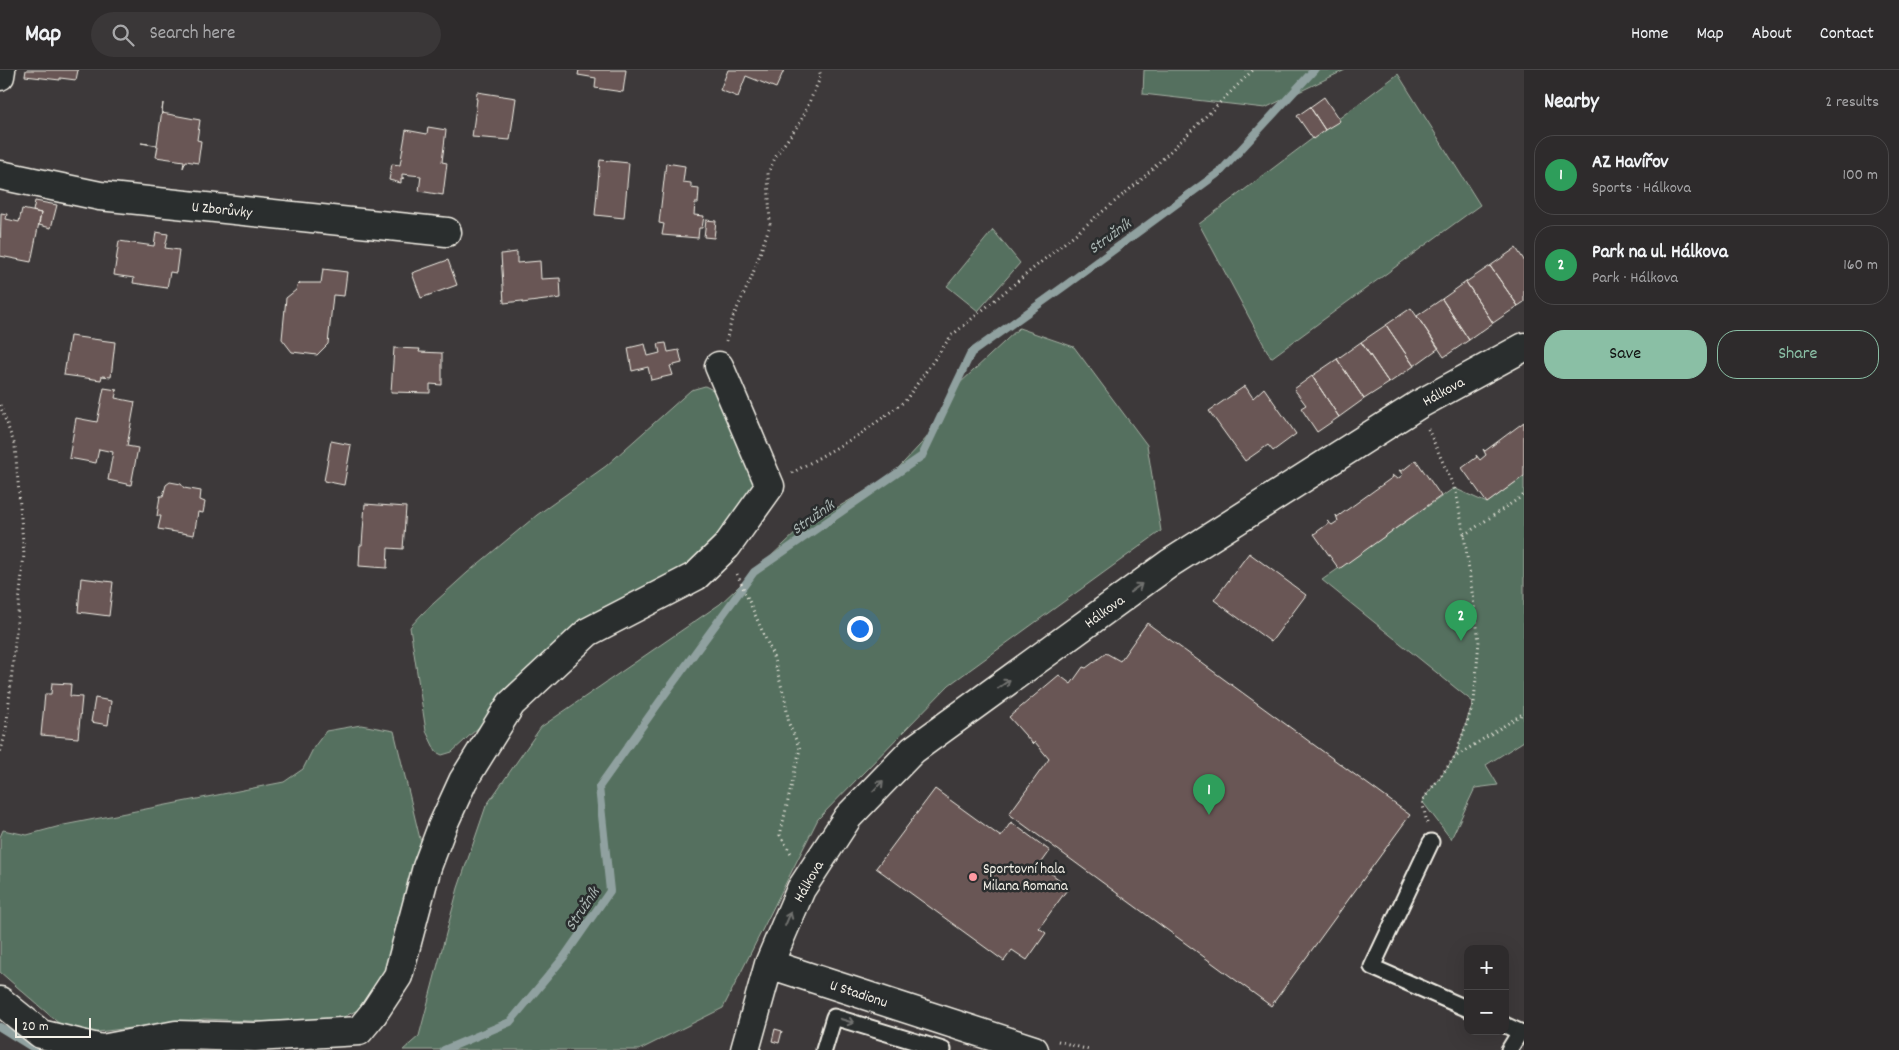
<!DOCTYPE html>
<html lang="en">
<head>
<meta charset="utf-8">
<style>
  :root { --surface:#2e2b2c; --page:#3a3738; --text:#f1f3f6; --muted:#a7a7a9; --line:#494748; --accent:#8abfa5 }
  body { margin:0; font-family:Dekko,sans-serif; background:var(--page); color:var(--text) }
  .controls { position:absolute; right:15px; bottom:15px; display:grid; overflow:hidden; border-radius:10px; box-shadow:0 5px 20px #0002 }
  .controls button { width:45px; height:45px; display:grid; place-items:center; padding:0; border:0; border-bottom:1px solid var(--line); background:var(--surface); color:var(--text); font:25px sans-serif }
  .scale { position:absolute; left:15px; bottom:12px; width:76px; box-sizing:border-box; padding-left:5px; border:2px solid #f4f1e8; border-top:0; font-size:14px; line-height:18px; white-space:nowrap; color:#f4f1e8; -webkit-text-stroke:4px #2a2d2e; paint-order:stroke }
  .you { position:absolute; left:859px; top:558px; width:18px; height:18px; margin:-12px; border:4px solid #fff; border-radius:50%; background:#1a73e8; box-shadow:0 0 0 8px #1a73e833 }
  .badge { display:grid; place-items:center; width:32px; height:32px; border-radius:50%; background:var(--accent); color:#fff; font-size:16px; font-weight:700 }
  .pin { position:absolute; translate:-50% -41px; filter:drop-shadow(0 1px 2px #0008) }
  .pin::after { content:''; position:absolute; top:26px; width:18px; height:15px; background:inherit; clip-path:polygon(0 0,100% 0,50% 100%) }
  .list { margin:0; padding:0; list-style:none }
  h2 { display:flex; justify-content:space-between; align-items:center; height:65px; margin:0; padding:0 20px; font-size:21px }
  h2 small { font-size:16px; font-weight:400; color:var(--muted) }
  .list li { display:grid; grid-template-columns:32px 1fr auto; gap:15px; align-items:center; box-sizing:border-box; height:80px; margin:0 10px 10px; padding:0 10px; border:1px solid var(--line); border-radius:20px }
  .list b { display:block; font-size:19px; white-space:nowrap }
  .list p { margin:0; font-size:16px; white-space:nowrap; color:var(--muted) }
  .list em { font-size:16px; font-style:normal; color:var(--muted) }
  .actions { display:flex; gap:10px; padding:15px 20px }
  .actions a { flex:1; padding:11px 0; border:1px solid var(--accent); border-radius:20px; text-align:center; font-size:18px; color:var(--accent) }
  .actions .main { background:var(--accent); color:#111 }
  .icon { flex:none; width:28px; height:28px; fill:none; stroke:currentColor; stroke-width:2; stroke-linecap:round; stroke-linejoin:round }
  .map { position:relative; flex:none; width:1524px; height:980px; overflow:hidden }
  header { display:flex; align-items:center; gap:30px; box-sizing:border-box; height:70px; padding:0 25px; background:var(--surface); border-bottom:1px solid var(--line) }
  header strong { font-size:24px }
  nav { display:flex; gap:28px; margin-inline-start:auto; font-size:18px }
  .search { width:350px; height:45px; background:var(--page); display:flex; align-items:center; gap:12px; box-sizing:border-box; padding:0 18px; border-radius:28px; color:var(--muted); font-size:19px }
  main { display:flex }
  aside { flex:1; background:var(--surface) }
  .map>svg:first-child { display:block }
  .green { fill:#556f5e; stroke:#a4b0a3 }
  .lines { fill:none; stroke-linecap:round; stroke-linejoin:round }
  .stream { stroke:#90a1a0; stroke-width:8 }
  .building { fill:#695655; stroke:#f4f1e8 }
  .service-casing { stroke:#f4f1e8; stroke-width:19 }
  .minor-casing { stroke:#f4f1e8; stroke-width:31 }
  .path { stroke:#f4f1e8; stroke-width:3; stroke-dasharray:1 4; stroke-linecap:butt }
  .service { stroke:#2a2d2e; stroke-width:15 }
  .minor { stroke:#2a2d2e; stroke-width:28 }
  .oneway { stroke:#71726f }
  .poi-dot { fill:#ff9aa2; stroke:#2a2d2e; stroke-width:2 }
  .labels { text-anchor:middle; stroke-width:5; stroke-linejoin:round; paint-order:stroke }
  .street-label { font-size:15px; fill:#f4f1e8; stroke:#2a2d2e }
  .poi-label { font-size:15px; fill:#f4f1e8; stroke:#2a2d2e; text-anchor:start }
  .water-label { font-size:16px; font-style:italic; fill:#a9b5b2; stroke:#2a2d2e }
</style>
</head>
<body>
<header>
<strong>Map</strong>
<div class="search"><svg class="icon" aria-label="search" viewBox="0 0 24 24"><circle cx="10" cy="10" r="6"/><path d="M15 15l6 6"/></svg>Search here</div>
<nav><a>Home</a><a>Map</a><a>About</a><a>Contact</a></nav>
</header>
<main>
<div class="map">
<svg width="1524" height="980" viewBox="0 0 1524 980">
  <rect width="100%" height="100%" fill="#3d393a"/>
  <filter id="ink" filterUnits="userSpaceOnUse"><feTurbulence type="fractalNoise" baseFrequency=".02" numOctaves="2"/><feDisplacementMap in="SourceGraphic" scale="10" xChannelSelector="R" yChannelSelector="G"/><feConvolveMatrix kernelMatrix="1 2 1 2 8 2 1 2 1" color-interpolation-filters="sRGB"/></filter>
  <g filter="url(#ink)">
    <path class="green" d="M 1144,0 L 1345,0 L 1265,38 L 1143,24 Z
      M 1398,4 L 1480,135 L 1271,288 L 1199,154 Z
      M 993,160 L 1020,193 L 978,241 L 947,216 Z
      M 1019,258 L 1074,277 L 1147,375 L 1161,461 L 949,615 L 818,749 L 723,938 L 639,980 L 403,980 L 419,966 L 458,818 L 486,736 L 541,657 L 720,534 L 800,459 L 890,407 L 933,361 L 959,314 Z
      M 705,316 L 715,321 L 754,411 L 755,428 L 698,489 L 525,607 L 479,657 L 452,682 L 442,685 L 436,682 L 426,661 L 410,557 L 423,543 L 467,503 L 537,445 L 606,396 L 691,320 Z
      M 1524,406 L 1524,671 L 1486,695 L 1498,715 L 1475,718 L 1451,769 L 1422,731 L 1455,687 L 1473,632 L 1322,510 L 1454,418 L 1487,433 Z
      M 361,655 L 394,661 L 421,773 L 385,912 L 369,934 L 338,950 L 299,953 L 204,949 L 90,963 L 62,956 L 0,902 L 0,767 L 3,760 L 27,765 L 64,755 L 284,712 L 303,699 L 314,677 L 326,661 Z"/>
    <g class="lines">
      <path class="stream" d="M 0,957 L 32,977 L 40,980
        M 444,980 L 510,952 L 564,887 L 610,821 L 599,717 L 665,624 L 754,502 L 922,386 L 971,283 L 1066,215 L 1221,101 L 1314,0"/>
    </g>
    <path class="building" d="M 26,0 L 78,0 L 76,10 L 60,8 L 60,10 L 25,6 Z
      M 579,0 L 626,0 L 623,22 L 595,18 L 596,8 L 578,5 Z
      M 728,0 L 784,0 L 776,18 L 746,6 L 738,27 L 720,20 Z
      M 477,22 L 516,28 L 510,70 L 472,67 L 477,29 L 476,29 Z
      M 1324,27 L 1340,51 L 1325,60 L 1310,37 Z
      M 163,33 L 162,43 L 200,50 L 197,70 L 201,71 L 198,93 L 186,91 L 183,98 L 184,91 L 156,87 L 158,76 L 141,73 L 157,75 Z
      M 1310,37 L 1325,60 L 1313,69 L 1297,46 Z
      M 428,57 L 446,60 L 442,92 L 447,93 L 443,125 L 419,121 L 421,106 L 402,104 L 402,108 L 404,108 L 401,109 L 401,113 L 389,110 L 392,94 L 400,95 L 406,60 L 427,64 Z
      M 600,90 L 629,93 L 624,148 L 595,145 Z
      M 666,93 L 685,96 L 683,112 L 691,113 L 691,118 L 699,119 L 698,133 L 695,133 L 694,145 L 704,146 L 702,158 L 699,158 L 698,168 L 662,165 L 664,154 L 659,153 Z
      M 35,131 L 57,135 L 51,158 L 39,155 L 41,143 L 33,141 Z
      M 22,139 L 41,143 L 31,192 L 0,186 L 1,143 L 7,144 L 6,149 L 19,152 Z
      M 706,150 L 716,151 L 714,168 L 704,167 Z
      M 156,162 L 168,164 L 165,178 L 179,180 L 176,203 L 170,202 L 167,218 L 133,213 L 134,208 L 114,205 L 119,171 L 154,176 Z
      M 1516,178 L 1524,190 L 1524,232 L 1518,236 L 1490,196 Z
      M 517,182 L 517,193 L 540,191 L 541,209 L 560,208 L 561,228 L 522,233 L 522,231 L 504,233 L 501,184 Z
      M 448,190 L 457,215 L 421,228 L 412,203 Z
      M 1490,196 L 1518,236 L 1493,253 L 1466,212 Z
      M 323,199 L 347,202 L 344,226 L 333,225 L 328,274 L 317,285 L 292,282 L 282,269 L 286,228 L 296,220 L 297,216 L 300,213 L 321,213 Z
      M 1466,212 L 1493,253 L 1469,270 L 1442,229 Z
      M 1442,229 L 1469,270 L 1444,287 L 1417,246 Z
      M 1411,238 L 1439,278 L 1414,296 L 1386,255 Z
      M 1386,255 L 1414,296 L 1389,313 L 1361,272 Z
      M 70,266 L 115,272 L 111,307 L 102,306 L 101,310 L 64,305 Z
      M 1361,272 L 1389,313 L 1364,329 L 1337,289 Z
      M 666,273 L 668,282 L 679,280 L 682,293 L 670,296 L 673,305 L 651,310 L 648,297 L 632,301 L 628,278 L 645,274 L 648,286 L 660,283 L 658,274 Z
      M 394,278 L 420,279 L 419,282 L 442,283 L 442,315 L 430,314 L 430,323 L 391,322 Z
      M 1337,289 L 1364,329 L 1339,347 L 1312,306 Z
      M 1312,306 L 1339,347 L 1317,362 L 1301,338 L 1306,335 L 1294,319 Z
      M 1245,316 L 1253,328 L 1264,318 L 1296,364 L 1273,381 L 1268,375 L 1245,391 L 1209,341 Z
      M 104,318 L 117,320 L 115,328 L 135,332 L 127,376 L 138,378 L 131,415 L 108,410 L 113,382 L 99,379 L 96,393 L 69,388 L 76,348 L 97,352 Z
      M 1524,352 L 1524,406 L 1487,433 L 1462,398 L 1477,387 L 1476,385 L 1480,390 L 1486,385 L 1483,379 L 1485,381 Z
      M 331,371 L 351,375 L 344,415 L 324,411 Z
      M 1416,390 L 1441,426 L 1339,499 L 1314,464 L 1329,453 L 1327,451 L 1332,455 L 1338,451 L 1336,445 L 1337,447 L 1393,407 L 1392,405 L 1397,409 L 1403,405 L 1399,400 L 1402,401 Z
      M 170,412 L 181,414 L 184,418 L 201,421 L 200,430 L 205,432 L 203,443 L 198,442 L 194,465 L 158,459 L 161,446 L 157,446 L 160,426 L 163,426 L 166,415 Z
      M 365,434 L 406,437 L 403,479 L 388,478 L 387,498 L 359,496 L 360,475 L 362,475 Z
      M 1249,483 L 1306,525 L 1271,572 L 1214,530 Z
      M 81,508 L 113,512 L 109,546 L 78,542 Z
      M 1147,553 L 1410,745 L 1271,936 L 1009,744 L 1049,689 L 1035,672 L 1033,674 L 1009,647 L 1059,605 L 1071,614 L 1083,597 L 1086,598 L 1106,583 L 1120,591 Z
      M 52,613 L 71,614 L 70,626 L 82,627 L 78,668 L 41,665 L 45,624 L 51,624 Z
      M 95,628 L 111,631 L 108,655 L 91,652 Z
      M 935,719 L 1001,767 L 1011,752 L 1050,781 L 1040,795 L 1069,817 L 1039,858 L 1046,863 L 1027,890 L 1012,880 L 1004,891 L 876,798 Z
      M 775,959 L 782,961 L 779,973 L 772,971 Z"/>
    <g class="lines">
      <g class="service-casing">
        <path id="service" d="M 1431,772 L 1372,897 L 1468,939
          M 1505,955 L 1520,962 L 1509,980
          M 824,980 L 834,947 L 943,980"/>
      </g>
      <g class="minor-casing">
        <path id="minor" d="M 0,6 L 1,0
          M 0,105 L 100,126 L 447,162
          M 769,894 L 1034,980
          M 0,931 L 41,964 L 102,979 L 176,965 L 255,967 L 359,961 L 373,944 L 398,906 L 427,797 L 442,757 L 463,711 L 511,634 L 588,562 L 696,506 L 727,476 L 770,416 L 719,296
          M 745,980 L 769,894 L 801,819 L 848,747 L 913,680 L 1170,493 L 1418,335 L 1524,277"/>
      </g>
      <path class="path" d="M 726,271 L 732,249 L 751,209 L 770,155 L 768,103 L 777,84 L 801,51 L 821,6 L 819,0
        M 0,335 L 15,376 L 24,484 L 6,661 L 0,684
        M 1428,359 L 1456,422 L 1464,465 L 1479,571 L 1474,632 L 1455,687
        M 792,403 L 862,363 L 905,331 L 951,266 L 1141,110 L 1253,0
        M 1464,465 L 1524,425
        M 737,504 L 772,583 L 785,629 L 789,654 L 800,679 L 780,765 L 792,785
        M 1427,753 L 1422,731 L 1455,687 L 1524,643
        M 1058,971 L 1089,980"/>
      <use href="#service" class="service"/>
      <use href="#minor" class="minor"/>
    </g>
    <defs><path id="oneway-shaft" d="M-6 0H5M1.5-3L5.5 0L1.5 3" fill="none" stroke-width="1.6" stroke-linecap="round" stroke-linejoin="round" transform="scale(1.25)"/></defs>
    <g class="oneway">
      <use href="#oneway-shaft" transform="translate(1136 518) rotate(-36)"/>
      <use href="#oneway-shaft" transform="translate(1004 614) rotate(-36)"/>
      <use href="#oneway-shaft" transform="translate(878 716) rotate(-46)"/>
      <use href="#oneway-shaft" transform="translate(788 849) rotate(-67)"/>
      <use href="#oneway-shaft" transform="translate(847 951) rotate(17)"/>
    </g>
  </g>
  <circle class="poi-dot" cx="973" cy="807" r="5"/>
  <g class="labels">
    <g class="street-label">
      <text transform="translate(222 139) rotate(6)" y="5">U Zborůvky</text>
      <text transform="translate(1443 321) rotate(-29)" y="5">Hálkova</text>
      <text transform="translate(1104 541) rotate(-36)" y="5">Hálkova</text>
      <text transform="translate(808 811) rotate(-60)" y="5">Hálkova</text>
      <text transform="translate(859 923) rotate(18)" y="5">U Stadionu</text>
    </g>
    <g class="poi-label">
      <text x="983" y="803">Sportovní hala<tspan x="983" dy="17">Milana Romana</tspan></text>
    </g>
    <g class="water-label">
      <text transform="translate(1109 165) rotate(-36)" y="6">Stružník</text>
      <text transform="translate(812 446) rotate(-35)" y="6">Stružník</text>
      <text transform="translate(581 838) rotate(-56)" y="6">Stružník</text>
    </g>
  </g>
</svg>
<div class="controls">
<button>+</button>
<button>−</button>
</div>
<div class="scale">20 m</div>
<div class="you"></div>
<div class="pin badge" style="left:1209px;top:745px;background:#2e9e5b">1</div>
<div class="pin badge" style="left:1461px;top:571px;background:#2e9e5b">2</div>
</div>
<aside>
<h2>Nearby<small>2 results</small></h2>
<ul class="list">
<li><span class="badge" style="background:#2e9e5b">1</span><div><b>AZ Havířov</b><p>Sports · Hálkova</p></div><em>100 m</em></li>
<li><span class="badge" style="background:#2e9e5b">2</span><div><b>Park na ul. Hálkova</b><p>Park · Hálkova</p></div><em>160 m</em></li>
</ul>
<div class="actions"><a class="main">Save</a><a>Share</a></div>
</aside>
</main>
</body>
</html>
